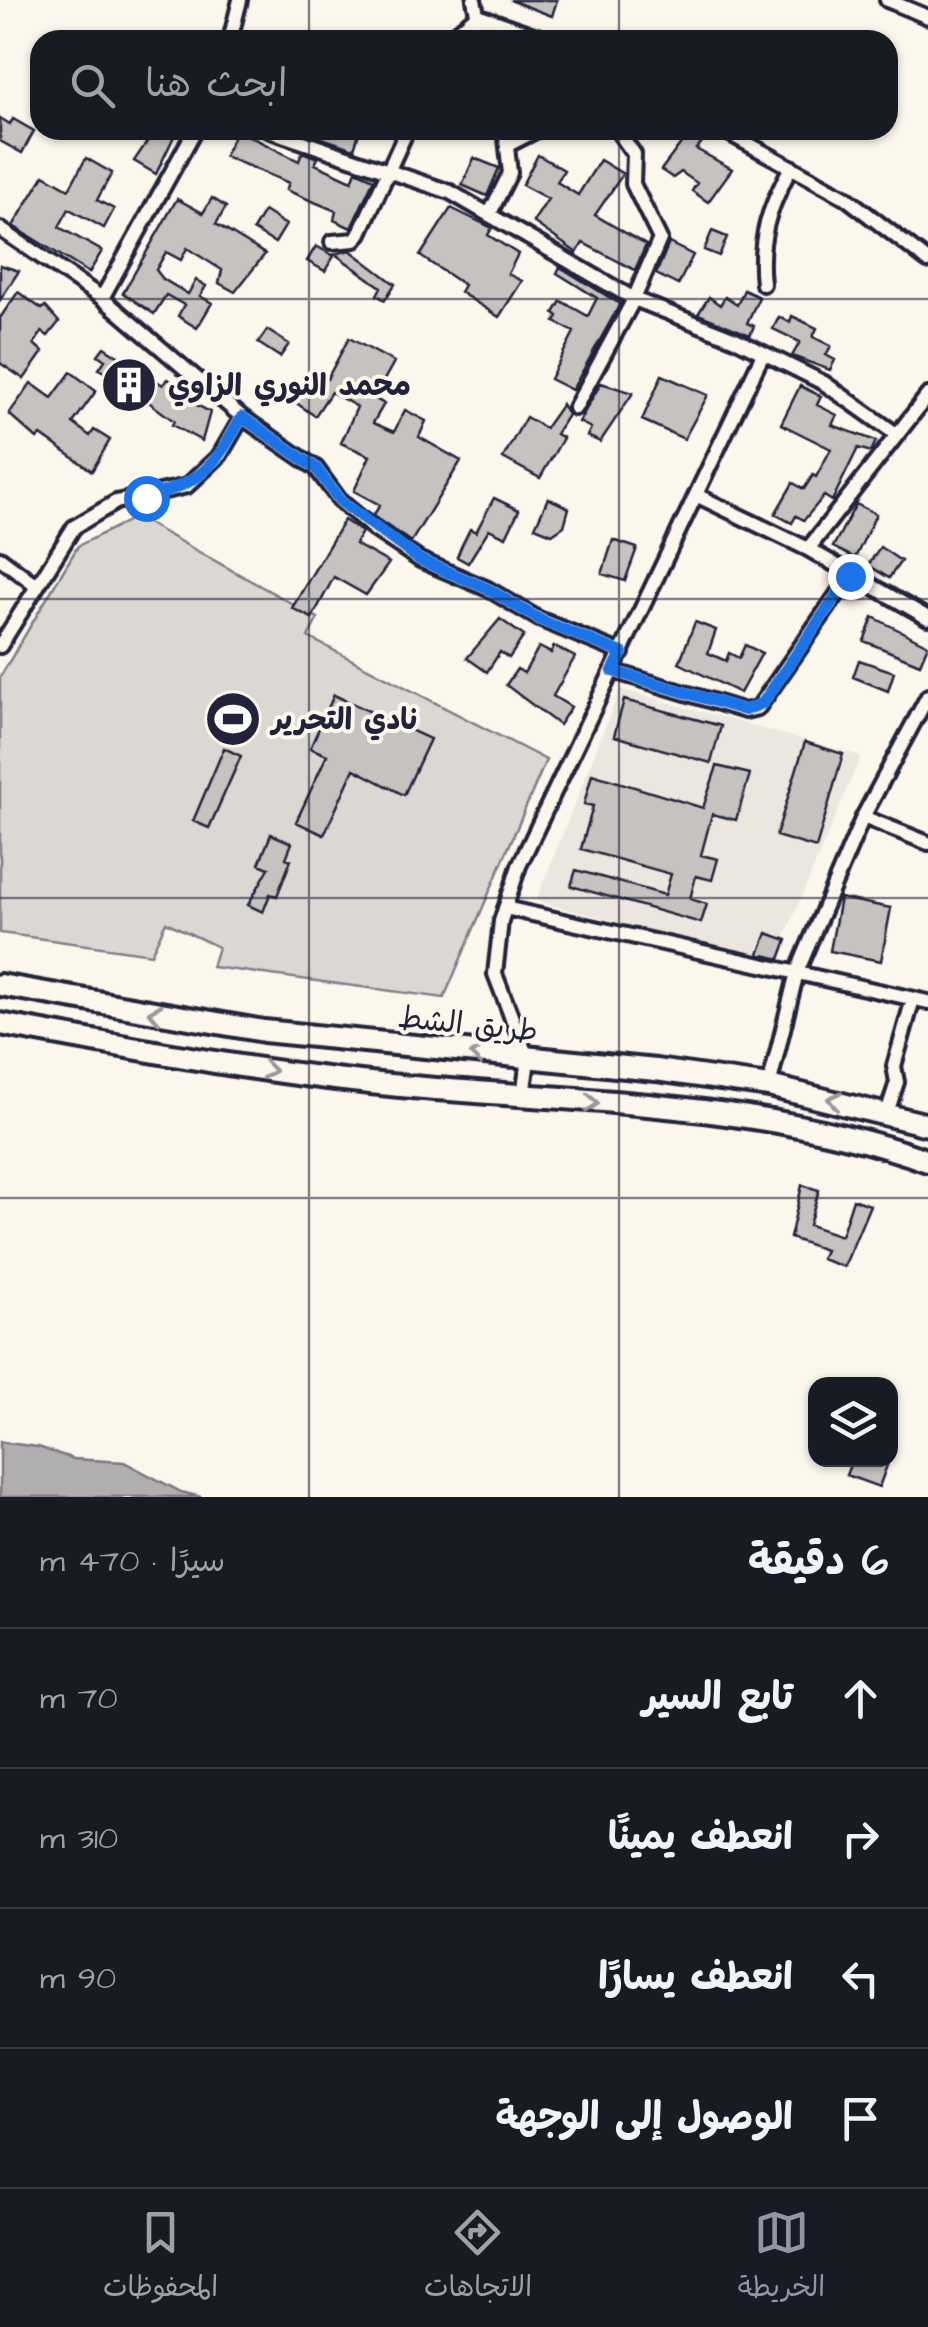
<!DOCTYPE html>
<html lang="ar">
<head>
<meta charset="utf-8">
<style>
  :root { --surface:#171b24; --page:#242831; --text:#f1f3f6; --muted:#9ea1a6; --line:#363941; --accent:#9495a2 }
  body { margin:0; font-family:"Architects Daughter","Playpen Sans Arabic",sans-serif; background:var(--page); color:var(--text); direction:rtl }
  .controls { position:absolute; right:30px; bottom:30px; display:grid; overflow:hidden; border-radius:20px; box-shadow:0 2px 8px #0004 }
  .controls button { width:90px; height:90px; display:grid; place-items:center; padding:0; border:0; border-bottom:2px solid var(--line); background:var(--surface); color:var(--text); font:50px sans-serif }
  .stop { position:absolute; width:30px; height:30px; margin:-22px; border:8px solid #1a73e8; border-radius:50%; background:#fff }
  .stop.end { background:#1a73e8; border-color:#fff; box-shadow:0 2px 10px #0008 }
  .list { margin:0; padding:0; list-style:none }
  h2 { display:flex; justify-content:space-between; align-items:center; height:130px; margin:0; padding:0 40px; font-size:42px }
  h2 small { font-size:32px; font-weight:400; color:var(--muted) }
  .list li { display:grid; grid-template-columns:65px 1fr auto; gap:30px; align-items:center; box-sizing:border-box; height:140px; padding:0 40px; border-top:2px solid var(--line) }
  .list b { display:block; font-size:38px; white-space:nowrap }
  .list em { font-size:32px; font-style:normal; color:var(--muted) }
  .icon { flex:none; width:55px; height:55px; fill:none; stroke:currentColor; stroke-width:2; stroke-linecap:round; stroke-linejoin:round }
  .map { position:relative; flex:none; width:928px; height:1497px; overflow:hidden; direction:ltr }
  .search { position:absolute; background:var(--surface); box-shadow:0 2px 8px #0004; left:30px; right:30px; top:30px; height:110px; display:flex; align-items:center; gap:25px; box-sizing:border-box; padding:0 35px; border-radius:30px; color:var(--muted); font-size:38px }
  .sheet { height:690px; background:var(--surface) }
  nav { display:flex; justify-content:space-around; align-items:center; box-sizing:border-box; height:140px; border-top:2px solid var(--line); background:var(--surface); font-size:28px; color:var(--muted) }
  nav a { display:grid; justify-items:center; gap:5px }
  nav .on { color:var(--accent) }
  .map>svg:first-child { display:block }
  .built { fill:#ebe7df }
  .green { fill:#dbd8d3; stroke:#7e7d87; stroke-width:2.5 }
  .water { fill:#b1aeb0; stroke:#787681; stroke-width:2.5 }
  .building { fill:#c6c2c0; stroke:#22223b; stroke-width:2.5 }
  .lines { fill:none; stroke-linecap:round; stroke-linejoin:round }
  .minor-casing { stroke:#22223b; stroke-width:20 }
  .highway-casing { stroke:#22223b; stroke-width:28 }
  .minor { stroke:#fbf7ec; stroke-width:12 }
  .highway { stroke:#fbf7ec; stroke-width:20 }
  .oneway { stroke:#99979c }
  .route { stroke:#1a73e8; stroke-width:12 }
  .grid { fill:none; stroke:#22223b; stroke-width:2.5; stroke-opacity:0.55 }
  .labels { text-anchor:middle; stroke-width:8; stroke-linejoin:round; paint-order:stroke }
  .poi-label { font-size:30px; font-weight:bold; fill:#22223b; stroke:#fbf7ec; text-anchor:start }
  .street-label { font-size:30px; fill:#22223b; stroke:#fbf7ec }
</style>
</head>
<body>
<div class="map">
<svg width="928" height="1497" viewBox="0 0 928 1497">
  <rect width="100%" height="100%" fill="#fbf7ec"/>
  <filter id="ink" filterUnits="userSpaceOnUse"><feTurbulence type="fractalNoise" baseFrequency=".01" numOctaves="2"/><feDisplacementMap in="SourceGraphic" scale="20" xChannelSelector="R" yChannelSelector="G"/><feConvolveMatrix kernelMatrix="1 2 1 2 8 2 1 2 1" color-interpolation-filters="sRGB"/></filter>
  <g filter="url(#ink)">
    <path class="built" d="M 620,689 L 861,756 L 774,962 L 536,901 Z"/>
    <path class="green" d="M 136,517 L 318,618 L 308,637 L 546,760 L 444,998 L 212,967 L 218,947 L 166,922 L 151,954 L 0,933 L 0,677 L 78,546 Z"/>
    <path class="water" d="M 0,1442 L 38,1447 L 74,1459 L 124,1462 L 181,1492 L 201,1497 L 0,1497 Z"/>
    <path class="building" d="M 510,0 L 557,0 L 552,16 Z
      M 0,118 L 10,124 L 13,119 L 34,131 L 22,153 L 0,141 Z
      M 155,130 L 177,130 L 156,174 L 134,161 Z
      M 237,130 L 299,161 L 302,152 L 318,158 L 315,164 L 352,181 L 356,171 L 374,179 L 351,228 L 334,220 L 336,211 L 286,190 L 289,183 L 224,156 Z
      M 312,130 L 360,130 L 354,149 L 310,134 Z
      M 691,130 L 713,130 L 696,149 L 732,169 L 708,202 L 692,191 L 697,183 L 681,172 L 673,178 L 661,170 Z
      M 538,155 L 564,170 L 557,182 L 578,195 L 600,160 L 623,174 L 595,215 L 646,245 L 635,270 L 583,243 L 577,253 L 533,222 L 548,199 L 522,185 Z
      M 86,158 L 112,173 L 97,200 L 114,209 L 104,228 L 69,209 L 59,227 L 102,251 L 89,273 L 13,226 L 44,175 L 69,189 Z
      M 474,158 L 499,168 L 487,196 L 462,185 Z
      M 212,198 L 226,207 L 216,224 L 265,254 L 235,292 L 219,283 L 222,270 L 187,248 L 181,260 L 166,252 L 156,270 L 163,279 L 188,294 L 196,280 L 206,286 L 200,296 L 212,303 L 197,328 L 178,316 L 184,305 L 166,295 L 154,314 L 123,293 L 177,199 L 203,213 Z
      M 451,208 L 492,228 L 488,235 L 518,254 L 508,274 L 522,281 L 499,317 L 460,292 L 464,285 L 420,256 Z
      M 264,211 L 286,225 L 275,243 L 253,230 Z
      M 712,231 L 727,237 L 719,256 L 704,250 Z
      M 669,243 L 693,255 L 678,285 L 656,274 Z
      M 316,246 L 334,256 L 325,271 L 307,261 Z
      M 350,250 L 395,284 L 385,300 L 377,295 L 381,287 L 335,254 Z
      M 0,265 L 19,271 L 0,300 Z
      M 560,267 L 620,304 L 572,390 L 550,379 L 574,332 L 555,322 L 558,316 L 554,313 L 561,301 L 588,316 L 597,298 L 557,273 Z
      M 744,290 L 759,297 L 747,323 L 754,326 L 750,335 L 698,314 L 709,297 L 720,305 L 725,297 L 737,305 Z
      M 18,292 L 42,309 L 45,306 L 59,322 L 48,336 L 42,332 L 34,344 L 43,352 L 24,379 L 0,363 L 0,318 Z
      M 792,316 L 817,328 L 813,337 L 831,346 L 826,355 L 835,360 L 830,370 L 792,356 L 800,342 L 773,329 L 779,317 L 790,322 Z
      M 267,330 L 289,344 L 280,357 L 258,343 Z
      M 349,338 L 394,362 L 374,398 L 384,404 L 373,423 L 394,432 L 405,410 L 426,421 L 419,437 L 461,461 L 411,542 L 373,516 L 380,505 L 354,491 L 370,456 L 341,443 L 357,407 L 331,392 L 315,416 L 292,400 L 313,370 L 327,379 Z
      M 104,347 L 163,385 L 168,379 L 185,392 L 181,397 L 210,412 L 202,441 L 172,425 L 174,421 L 138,394 L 129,408 L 108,394 L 118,380 L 99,369 L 105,360 L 98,355 Z
      M 71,372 L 96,391 L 73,423 L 90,436 L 94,430 L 110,440 L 92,471 L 41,435 L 37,439 L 9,414 L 31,383 L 52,398 Z
      M 662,375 L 708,395 L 684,439 L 642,420 Z
      M 601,383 L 633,393 L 600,442 L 587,436 L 591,428 L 579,422 Z
      M 800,386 L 821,396 L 817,405 L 837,415 L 832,425 L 876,441 L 871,452 L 858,448 L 832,501 L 824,496 L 804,520 L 796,516 L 792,523 L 775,514 L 793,483 L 804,489 L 813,475 L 816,477 L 831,449 L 781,424 Z
      M 562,404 L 568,415 L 556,434 L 563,438 L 540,478 L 503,458 L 526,417 L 545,428 Z
      M 494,498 L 519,510 L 506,537 L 489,529 L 468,563 L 457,557 L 461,547 L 470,529 L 476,532 Z
      M 548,498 L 569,508 L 564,526 L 552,534 L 535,527 Z
      M 856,504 L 876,514 L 855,558 L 833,547 Z
      M 344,520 L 362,532 L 355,544 L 389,563 L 366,595 L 334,577 L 312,618 L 292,608 Z
      M 613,540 L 637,548 L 625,581 L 602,574 Z
      M 880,547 L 901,561 L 889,578 L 868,565 Z
      M 873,617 L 928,645 L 920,664 L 864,641 Z
      M 500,619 L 524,636 L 509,658 L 500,652 L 487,672 L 467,658 Z
      M 695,622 L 716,630 L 708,653 L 726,661 L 729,653 L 739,658 L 745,645 L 762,653 L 740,693 L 679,663 Z
      M 554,646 L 575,657 L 553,696 L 571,707 L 559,725 L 506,685 L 517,669 L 524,673 L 539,647 L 551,653 Z
      M 859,660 L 894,672 L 888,691 L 853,677 Z
      M 334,695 L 430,739 L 404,795 L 354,769 L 324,835 L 296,822 L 327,755 L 310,748 Z
      M 624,700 L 721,726 L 711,763 L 614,736 Z
      M 805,742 L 843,754 L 816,848 L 776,836 Z
      M 224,748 L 241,756 L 209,828 L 193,821 Z
      M 717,766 L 750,774 L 736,820 L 712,814 L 701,855 L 718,859 L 712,880 L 696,876 L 690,899 L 707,904 L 701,923 L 571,886 L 576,870 L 665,895 L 671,874 L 581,849 L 593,806 L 584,804 L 592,774 L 703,808 Z
      M 271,834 L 292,843 L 286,858 L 291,860 L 277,896 L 270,894 L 263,912 L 248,905 L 269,868 L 259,864 Z
      M 840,898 L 891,908 L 881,961 L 830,951 Z
      M 767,933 L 787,940 L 780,959 L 759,954 Z
      M 802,1185 L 819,1190 L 809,1225 L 841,1236 L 853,1199 L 870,1205 L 844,1267 L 821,1259 L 825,1250 L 790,1238 Z
      M 852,1460 L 889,1460 L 879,1487 L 846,1475 Z"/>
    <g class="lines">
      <g class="minor-casing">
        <path id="minor" d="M 474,0 L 483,40
          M 887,0 L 928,17
          M 230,40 L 240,0
          M 448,40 L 477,15 L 548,40
          M 268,130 L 450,192 L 634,299 L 735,339 L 824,383 L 896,434
          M 723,130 L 845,197 L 928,261
          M 508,145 L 537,130
          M 489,215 L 510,173 L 505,130
          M 0,229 L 102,298 L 242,417 L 316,468 L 340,501 L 375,530 L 420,560 L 488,589 L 539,619 L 622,653
          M 332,242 L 355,240 L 360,233 L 407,130
          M 763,284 C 758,238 769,208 791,167
          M 102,298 L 195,130
          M 575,408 L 634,299 L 660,239 L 633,184 L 634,154 L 617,130
          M 696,495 L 808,549 L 928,618
          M 808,549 L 928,395
          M 0,558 L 36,585
          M 0,646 L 74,527 L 116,502 L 187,486 L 220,455 L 242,417
          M 613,671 L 745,711 L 758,708 L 850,576
          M 863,817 L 928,843
          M 505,908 L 928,1002
          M 769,1086 L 797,972 L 863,817 L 928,696
          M 523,1096 L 528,1060 L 495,974 L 501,921 L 519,866 L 763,354
          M 887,1113 L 897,1082 L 894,1066 L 913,999"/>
      </g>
      <g class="highway-casing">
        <path id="highway" d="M 0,985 L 264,1031 L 656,1070 L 769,1086 L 928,1125
          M 0,1024 C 136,1049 274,1075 412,1087 C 583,1102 764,1102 928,1161"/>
      </g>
      <use href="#minor" class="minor"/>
      <use href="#highway" class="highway"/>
    </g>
    <defs><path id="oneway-chevron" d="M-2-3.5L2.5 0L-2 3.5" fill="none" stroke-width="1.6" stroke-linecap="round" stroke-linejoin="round" transform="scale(2.5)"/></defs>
    <g class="oneway">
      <use href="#oneway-chevron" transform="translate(155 1013) rotate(-171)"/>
      <use href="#oneway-chevron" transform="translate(477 1055) rotate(-174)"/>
      <use href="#oneway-chevron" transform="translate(269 1070) rotate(8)"/>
      <use href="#oneway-chevron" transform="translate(834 1100) rotate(-168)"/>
      <use href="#oneway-chevron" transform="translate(592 1103) rotate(5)"/>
    </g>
  </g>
  <g class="lines" filter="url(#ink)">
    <path class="route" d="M 146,498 C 204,480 212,470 242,417 L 316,468 L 340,501 L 420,560 L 488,589 L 540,620 L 622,653 L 613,671 L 745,710 L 763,703 L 850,576"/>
  </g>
  <path class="grid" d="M 309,0 L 309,40M 619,0 L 619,40M 309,130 L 309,1497M 619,130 L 619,1497M 0,299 L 928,299M 0,599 L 928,599M 0,898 L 928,898M 0,1198 L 928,1198"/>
  <defs>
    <g id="building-disc" transform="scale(2.875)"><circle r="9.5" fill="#22223b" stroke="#fbf7ec"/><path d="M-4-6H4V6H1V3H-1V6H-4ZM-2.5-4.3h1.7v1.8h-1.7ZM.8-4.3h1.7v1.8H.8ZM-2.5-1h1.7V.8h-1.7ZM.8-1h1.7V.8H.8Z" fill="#fff"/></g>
    <g id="stadium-disc" transform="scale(2.875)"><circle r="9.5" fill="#22223b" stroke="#fbf7ec"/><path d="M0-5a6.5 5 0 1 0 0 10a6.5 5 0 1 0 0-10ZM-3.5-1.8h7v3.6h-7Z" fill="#fff"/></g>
  </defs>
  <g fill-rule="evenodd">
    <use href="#building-disc" x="129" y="385"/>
    <use href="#stadium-disc" x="233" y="719"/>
  </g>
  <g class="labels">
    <g class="poi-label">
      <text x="168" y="395">محمد النوري الزاوي</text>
      <text x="272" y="729">نادي التحرير</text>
    </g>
    <g class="street-label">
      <text transform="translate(468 1024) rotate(6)" y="10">طريق الشط</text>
    </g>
  </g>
</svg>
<div class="controls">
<button><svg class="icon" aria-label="layers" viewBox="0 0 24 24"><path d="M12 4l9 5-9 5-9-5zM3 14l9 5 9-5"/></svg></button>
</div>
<div class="stop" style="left:146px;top:498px"></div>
<div class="stop end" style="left:850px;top:576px"></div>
<div class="search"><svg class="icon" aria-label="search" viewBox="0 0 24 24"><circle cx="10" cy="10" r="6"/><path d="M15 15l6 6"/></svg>ابحث هنا</div>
</div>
<section class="sheet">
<h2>6 دقيقة<small>سيرًا · 470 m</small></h2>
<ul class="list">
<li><svg class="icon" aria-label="ahead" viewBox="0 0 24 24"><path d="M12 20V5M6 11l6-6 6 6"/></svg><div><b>تابع السير</b></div><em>70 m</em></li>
<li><svg class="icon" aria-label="right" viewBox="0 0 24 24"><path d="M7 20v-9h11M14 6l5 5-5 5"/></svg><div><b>انعطف يمينًا</b></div><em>310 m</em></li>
<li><svg class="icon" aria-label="left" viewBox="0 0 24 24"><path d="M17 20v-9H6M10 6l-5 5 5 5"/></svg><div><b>انعطف يسارًا</b></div><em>90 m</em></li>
<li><svg class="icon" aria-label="arrive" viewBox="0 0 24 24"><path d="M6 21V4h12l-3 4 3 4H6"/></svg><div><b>الوصول إلى الوجهة</b></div></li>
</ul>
</section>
<nav>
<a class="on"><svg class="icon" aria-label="map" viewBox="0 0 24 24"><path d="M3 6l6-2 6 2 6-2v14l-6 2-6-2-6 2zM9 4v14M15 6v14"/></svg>الخريطة</a>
<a><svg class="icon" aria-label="directions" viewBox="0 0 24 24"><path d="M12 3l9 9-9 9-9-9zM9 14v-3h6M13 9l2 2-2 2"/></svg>الاتجاهات</a>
<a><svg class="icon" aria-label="saved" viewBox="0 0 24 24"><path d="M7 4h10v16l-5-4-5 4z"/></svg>المحفوظات</a>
</nav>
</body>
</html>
